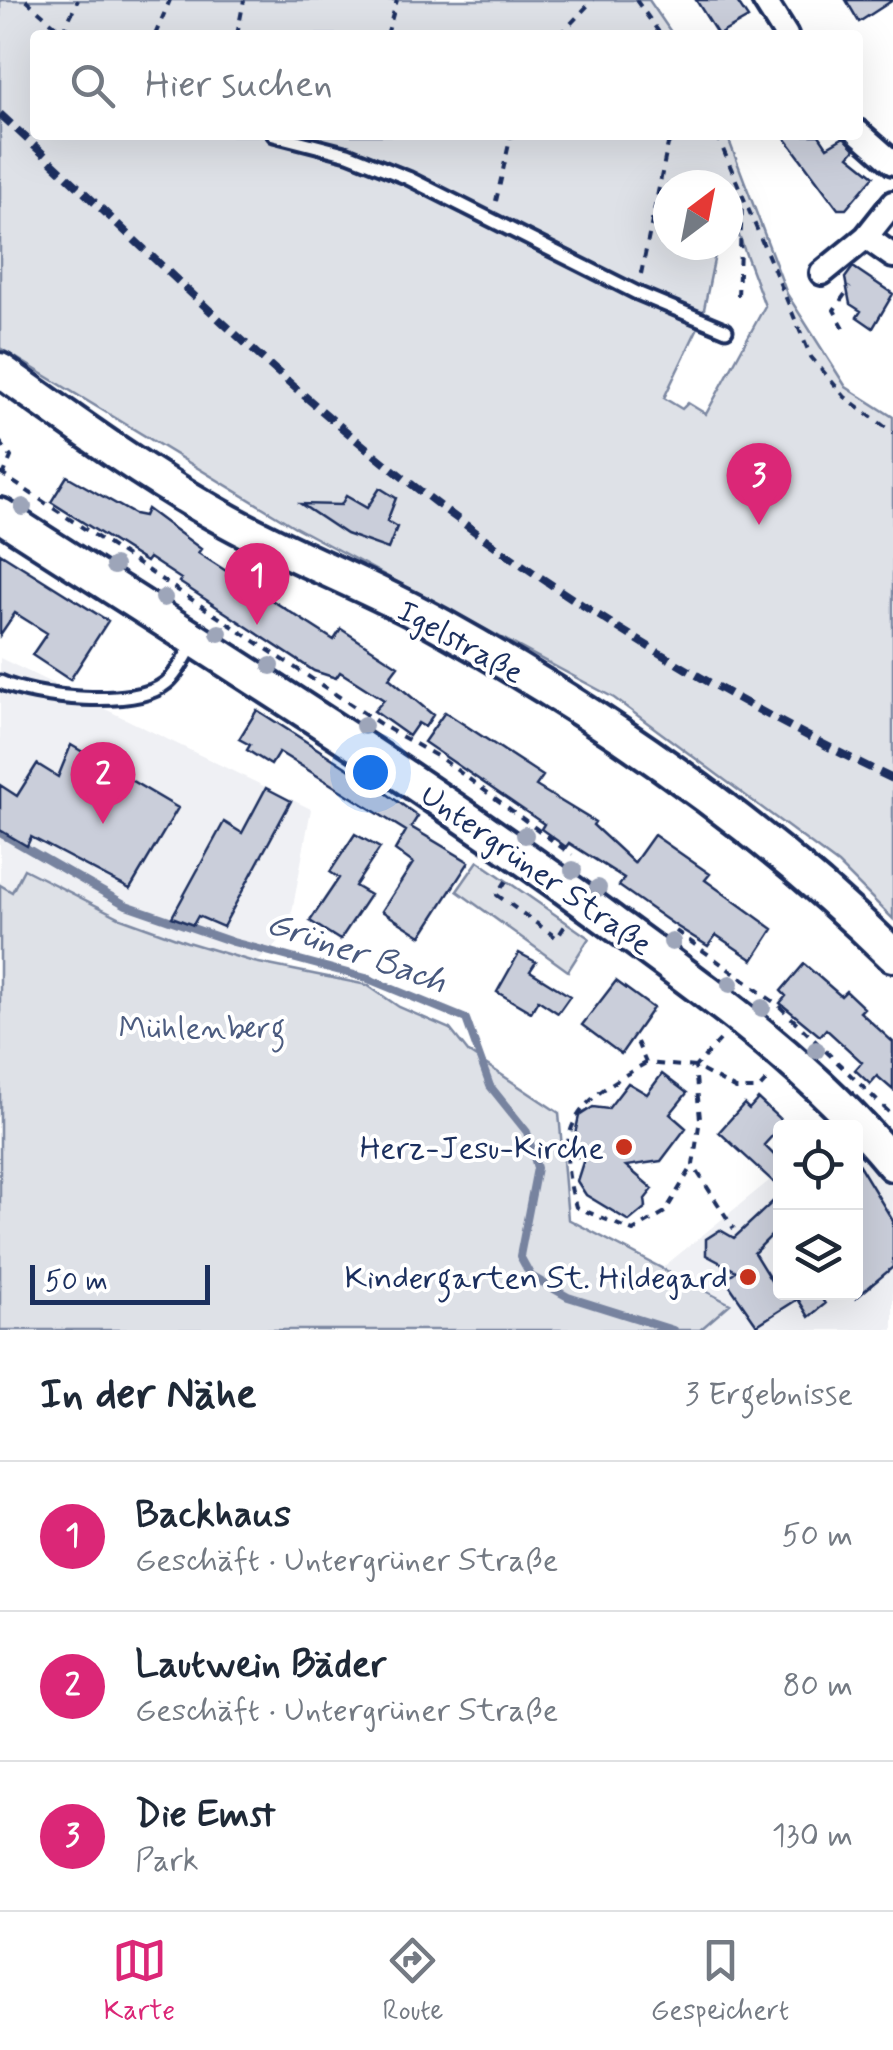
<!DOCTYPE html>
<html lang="de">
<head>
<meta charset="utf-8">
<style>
  :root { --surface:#fff; --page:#f2f2f3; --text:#1f2937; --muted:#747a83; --line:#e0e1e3; --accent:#db2777 }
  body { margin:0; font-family:Mynerve,sans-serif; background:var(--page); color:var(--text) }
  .controls { position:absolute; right:30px; bottom:30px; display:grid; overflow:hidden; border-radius:10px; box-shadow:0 10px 40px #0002 }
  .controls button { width:90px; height:90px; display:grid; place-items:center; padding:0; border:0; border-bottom:2px solid var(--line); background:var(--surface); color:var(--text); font:50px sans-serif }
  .compass { position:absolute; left:653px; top:170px; width:90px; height:90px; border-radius:50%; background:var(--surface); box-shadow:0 10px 40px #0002; rotate:32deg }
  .scale { position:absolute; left:30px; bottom:25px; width:180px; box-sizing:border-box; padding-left:10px; border:5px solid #1b2f5e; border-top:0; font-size:28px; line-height:35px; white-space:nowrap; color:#1b2f5e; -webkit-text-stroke:8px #fff; paint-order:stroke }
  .you { position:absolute; left:370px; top:772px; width:35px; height:35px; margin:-25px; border:8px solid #fff; border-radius:50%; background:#1a73e8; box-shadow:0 0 0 15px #1a73e833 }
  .badge { display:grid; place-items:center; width:65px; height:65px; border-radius:50%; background:var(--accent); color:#fff; font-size:32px; font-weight:700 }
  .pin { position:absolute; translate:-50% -82px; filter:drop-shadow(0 2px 5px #0008) }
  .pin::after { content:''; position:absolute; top:52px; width:35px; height:30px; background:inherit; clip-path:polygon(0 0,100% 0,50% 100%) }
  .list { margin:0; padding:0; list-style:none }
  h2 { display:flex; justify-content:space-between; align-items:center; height:130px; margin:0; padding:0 40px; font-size:42px }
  h2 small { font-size:32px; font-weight:400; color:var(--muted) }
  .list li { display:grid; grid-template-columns:65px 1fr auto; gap:30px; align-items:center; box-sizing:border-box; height:150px; padding:0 40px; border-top:2px solid var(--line) }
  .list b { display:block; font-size:38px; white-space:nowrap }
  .list p { margin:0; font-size:32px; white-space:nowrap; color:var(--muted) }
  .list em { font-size:32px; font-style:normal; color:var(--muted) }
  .icon { flex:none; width:55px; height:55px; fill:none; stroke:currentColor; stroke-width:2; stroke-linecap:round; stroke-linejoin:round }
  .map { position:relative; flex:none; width:893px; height:1330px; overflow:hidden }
  .search { position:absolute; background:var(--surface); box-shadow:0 10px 40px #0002; left:30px; right:30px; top:30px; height:110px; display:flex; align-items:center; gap:25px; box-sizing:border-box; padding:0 35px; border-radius:10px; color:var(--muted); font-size:38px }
  .sheet { height:580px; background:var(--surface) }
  nav { display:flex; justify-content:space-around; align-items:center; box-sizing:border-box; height:140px; border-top:2px solid var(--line); background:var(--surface); font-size:28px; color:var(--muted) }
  nav a { display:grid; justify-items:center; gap:5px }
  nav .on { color:var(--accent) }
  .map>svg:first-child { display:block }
  .built { fill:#eff0f4 }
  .green { fill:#dee1e7; stroke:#7c88a2; stroke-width:2.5; fill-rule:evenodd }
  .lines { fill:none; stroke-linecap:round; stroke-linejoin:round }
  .stream { stroke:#77839f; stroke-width:8 }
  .building { fill:#caceda; stroke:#1b2f5e; stroke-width:2.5 }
  .lane-casing { stroke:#1b2f5e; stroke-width:19 }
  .street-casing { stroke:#1b2f5e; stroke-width:30 }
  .secondary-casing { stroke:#1b2f5e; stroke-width:40 }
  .path { stroke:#1b2f5e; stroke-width:4; stroke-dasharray:8 8; stroke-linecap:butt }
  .lane { stroke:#fff; stroke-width:11 }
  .street { stroke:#fff; stroke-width:22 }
  .secondary { stroke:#fff; stroke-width:32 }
  .rail { stroke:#1b2f5e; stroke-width:8; stroke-dasharray:15 8; stroke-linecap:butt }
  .tree { fill:#9da5b9 }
  .poi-dot { fill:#c8321e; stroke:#fff; stroke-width:4 }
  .labels { text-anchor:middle; stroke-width:8; stroke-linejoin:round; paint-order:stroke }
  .street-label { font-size:32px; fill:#1b2f5e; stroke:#fff }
  .park-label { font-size:32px; fill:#4c5c80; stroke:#fff }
  .poi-label { font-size:32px; fill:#1b2f5e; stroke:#fff; text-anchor:end }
  .water-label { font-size:35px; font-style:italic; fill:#49597e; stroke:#fff }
</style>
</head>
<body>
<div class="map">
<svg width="893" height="1330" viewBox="0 0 893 1330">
  <rect width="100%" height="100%" fill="#fff"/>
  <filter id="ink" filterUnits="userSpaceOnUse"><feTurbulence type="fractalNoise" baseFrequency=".01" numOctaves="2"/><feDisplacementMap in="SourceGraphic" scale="20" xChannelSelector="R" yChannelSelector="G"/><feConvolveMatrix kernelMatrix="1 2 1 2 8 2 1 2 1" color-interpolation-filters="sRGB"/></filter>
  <g filter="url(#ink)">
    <path class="built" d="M 0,658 L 311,809 L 288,934 L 256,963 L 22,915 L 0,901 Z
      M 856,1143 L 893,1183 L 893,1330 L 700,1330 L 729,1304 L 662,1268 L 780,1172 L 780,1292 L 856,1292 Z"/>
    <path class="green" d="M 0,0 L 649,0 L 673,35 L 35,35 L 35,135 L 727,135 L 787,294 L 846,387 L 893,417 L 893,919 L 838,864 L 614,698 L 295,527 L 0,348 ZM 668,185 L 728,185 L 728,206 L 765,306 L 706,414 L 688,403 L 682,409 L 664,398 L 702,319 L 717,245 L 668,245 Z
      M 478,861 L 589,938 L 568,971 L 457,891 Z
      M 24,869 L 121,918 L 187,942 L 254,962 L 367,985 L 399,1007 L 450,1029 L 469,1053 L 559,1113 L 568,1219 L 730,1304 L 700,1330 L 0,1330 L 0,885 L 12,892 Z"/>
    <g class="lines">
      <path class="stream" d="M 0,833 L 126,905 L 233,942 L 366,978 L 466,1019 L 490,1086 L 527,1132 L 537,1168 L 520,1256 L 531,1276 L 568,1297 L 673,1330"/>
    </g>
    <path class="building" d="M 696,0 L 736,0 L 748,18 L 718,35 Z
      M 846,0 L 893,0 L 859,22 Z
      M 783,135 L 819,135 L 827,147 L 844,137 L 855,149 L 849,156 L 874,176 L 846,209 L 838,209 Z
      M 853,267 L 893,294 L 873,328 L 857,317 L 861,311 L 850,304 L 845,278 Z
      M 67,476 L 134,514 L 144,516 L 147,509 L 201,549 L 198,553 L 334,640 L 341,629 L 398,666 L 389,678 L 433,715 L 425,727 L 418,723 L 409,736 L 374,711 L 384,700 L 340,672 L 336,678 L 314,671 L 179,582 L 181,579 L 149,558 L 146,562 L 51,502 Z
      M 380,488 L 396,498 L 387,521 L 397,527 L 388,549 L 346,534 L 301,504 L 341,505 L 346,496 L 367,508 Z
      M 0,553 L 108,621 L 70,680 L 32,655 L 47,633 L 15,613 L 0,635 Z
      M 257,710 L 383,791 L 418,816 L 411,827 L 469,862 L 421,936 L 382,911 L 413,863 L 395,850 L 406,831 L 279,752 L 271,765 L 247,750 L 250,745 L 239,739 Z
      M 445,712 L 543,776 L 536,786 L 595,822 L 593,825 L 634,863 L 654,835 L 710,874 L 705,880 L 773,929 L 753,960 L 716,935 L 708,946 L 673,924 L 619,886 L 624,878 L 569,843 L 566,847 L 541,829 L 544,824 L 424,742 Z
      M 71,745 L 178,808 L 130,889 L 31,837 L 27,846 L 0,830 L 0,785 L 17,796 L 37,764 L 58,777 Z
      M 266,788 L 291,801 L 223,927 L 198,916 L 193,925 L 172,917 L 224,822 L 242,833 Z
      M 355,834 L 380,848 L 355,886 L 370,895 L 340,940 L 310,921 L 339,878 L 330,872 Z
      M 519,953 L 536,962 L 530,971 L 570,996 L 558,1013 L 538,1000 L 531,1012 L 497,992 Z
      M 804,964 L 841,996 L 846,991 L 864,1008 L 860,1012 L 893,1042 L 893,1090 L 877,1076 L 870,1084 L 855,1070 L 862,1062 L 826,1029 L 820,1036 L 780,1003 L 786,996 L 781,991 Z
      M 616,981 L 653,1008 L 621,1054 L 582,1025 Z
      M 662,1074 L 687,1093 L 670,1114 L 686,1128 L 661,1161 L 626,1166 L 653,1189 L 645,1199 L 646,1207 L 629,1221 L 586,1195 L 577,1181 L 585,1156 L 577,1157 L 575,1134 L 579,1116 L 593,1107 L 608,1109 L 628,1083 L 647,1094 Z
      M 758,1099 L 784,1123 L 764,1145 L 780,1161 L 780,1188 L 719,1132 L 744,1104 L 749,1109 Z
      M 856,1160 L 893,1221 L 893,1267 L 856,1298 Z
      M 780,1195 L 780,1227 L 754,1253 L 778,1292 L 818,1292 L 825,1304 L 809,1317 L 798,1299 L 757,1325 L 725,1279 L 736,1271 L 706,1255 L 706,1239 L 720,1230 L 734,1238 Z"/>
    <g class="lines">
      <g class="lane-casing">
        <path id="lane" d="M 274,135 L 348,154 L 408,178 L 637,293 L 726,330
          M 0,682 C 35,698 135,709 166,683 C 177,675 185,656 193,645"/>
      </g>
      <g class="street-casing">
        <path id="street" d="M 764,0 L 786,35
          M 858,132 L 893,163
          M 866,237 L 893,256
          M 822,273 L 866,237 L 893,203"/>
      </g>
      <g class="secondary-casing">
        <path id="secondary" d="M 0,370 C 74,423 148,477 228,521 C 297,559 371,586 440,625 C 603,716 760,824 893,955
          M 0,515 C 206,648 415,776 612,922 C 712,995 814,1068 893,1164"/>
      </g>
      <path class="path" d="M 26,0 L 66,35
        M 636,0 L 661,35
        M 63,32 L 78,0
        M 155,35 L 170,0
        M 237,35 L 244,0
        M 387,35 L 397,0
        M 560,35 L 593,0
        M 717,135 L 811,357 L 845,397 L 893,433
        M 496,201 L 511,135
        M 641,274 L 668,144 L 675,135
        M 738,296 L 742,203
        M 844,328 L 834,310 L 850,287
        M 0,442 L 11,457 L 0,483
        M 0,473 L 385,727 L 442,759 L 572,855
        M 506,881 L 497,895 L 557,938 L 568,921
        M 676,931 L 778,1005 L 893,1116
        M 720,1040 L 695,1067 L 700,1119 L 693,1165 L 734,1229
        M 637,1042 L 646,1063 L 695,1067 L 736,1089 L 759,1089 L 768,1079
        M 646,1063 C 577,1102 552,1124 576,1207 L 633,1231 L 665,1212 L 693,1165"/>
      <use href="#lane" class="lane"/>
      <use href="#street" class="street"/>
      <use href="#secondary" class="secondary"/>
      <path class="rail" d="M 0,114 C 135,238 265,370 410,483 C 561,600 722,696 893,779"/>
    </g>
    <g class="tree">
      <circle cx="23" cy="507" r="9"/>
      <circle cx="114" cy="566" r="9"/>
      <circle cx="164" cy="598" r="9"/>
      <circle cx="219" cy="633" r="9"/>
      <circle cx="271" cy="666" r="9"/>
      <circle cx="364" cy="726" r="9"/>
      <circle cx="525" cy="835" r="9"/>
      <circle cx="573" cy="870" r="9"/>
      <circle cx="598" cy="888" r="9"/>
      <circle cx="672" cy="942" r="9"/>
      <circle cx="730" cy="984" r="9"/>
      <circle cx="762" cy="1008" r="9"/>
      <circle cx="816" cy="1050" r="9"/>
    </g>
  </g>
  <g class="poi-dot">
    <circle cx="624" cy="1147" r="10"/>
    <circle cx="748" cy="1277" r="10"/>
  </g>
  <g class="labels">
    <g class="street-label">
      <text transform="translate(461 641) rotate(29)" y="11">Igelstraße</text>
      <text transform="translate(537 869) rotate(35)" y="11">Untergrüner Straße</text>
    </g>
    <g class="park-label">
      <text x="202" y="1038">Mühlenberg</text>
    </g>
    <g class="poi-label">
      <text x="604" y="1158">Herz-Jesu-Kirche</text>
      <text x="728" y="1288">Kindergarten St. Hildegard</text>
    </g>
    <g class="water-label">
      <text transform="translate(357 951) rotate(19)" y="12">Grüner Bach</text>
    </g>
  </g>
</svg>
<div class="controls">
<button><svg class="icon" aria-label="locate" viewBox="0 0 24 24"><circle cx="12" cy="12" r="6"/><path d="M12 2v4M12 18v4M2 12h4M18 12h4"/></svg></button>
<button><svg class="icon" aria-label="layers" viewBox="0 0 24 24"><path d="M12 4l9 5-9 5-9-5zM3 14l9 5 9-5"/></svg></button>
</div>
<svg class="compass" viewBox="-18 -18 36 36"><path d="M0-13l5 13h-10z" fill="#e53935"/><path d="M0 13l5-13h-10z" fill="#747a83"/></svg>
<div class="scale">50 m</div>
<div class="you"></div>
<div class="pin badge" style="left:257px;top:625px">1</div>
<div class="pin badge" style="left:103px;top:824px">2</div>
<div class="pin badge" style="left:759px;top:525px">3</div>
<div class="search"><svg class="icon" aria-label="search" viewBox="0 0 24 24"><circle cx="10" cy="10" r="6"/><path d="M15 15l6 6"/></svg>Hier suchen</div>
</div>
<section class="sheet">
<h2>In der Nähe<small>3 Ergebnisse</small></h2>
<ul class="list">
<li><span class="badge">1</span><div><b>Backhaus</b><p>Geschäft · Untergrüner Straße</p></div><em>50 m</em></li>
<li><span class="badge">2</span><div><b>Lautwein Bäder</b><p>Geschäft · Untergrüner Straße</p></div><em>80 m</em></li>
<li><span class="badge">3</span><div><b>Die Emst</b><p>Park</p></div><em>130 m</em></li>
</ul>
</section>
<nav>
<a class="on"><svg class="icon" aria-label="map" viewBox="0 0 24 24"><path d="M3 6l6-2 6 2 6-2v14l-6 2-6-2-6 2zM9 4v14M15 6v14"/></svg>Karte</a>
<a><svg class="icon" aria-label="directions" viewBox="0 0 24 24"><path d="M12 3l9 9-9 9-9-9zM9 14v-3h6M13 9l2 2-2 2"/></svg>Route</a>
<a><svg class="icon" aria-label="saved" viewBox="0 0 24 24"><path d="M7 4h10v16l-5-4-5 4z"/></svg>Gespeichert</a>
</nav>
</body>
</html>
